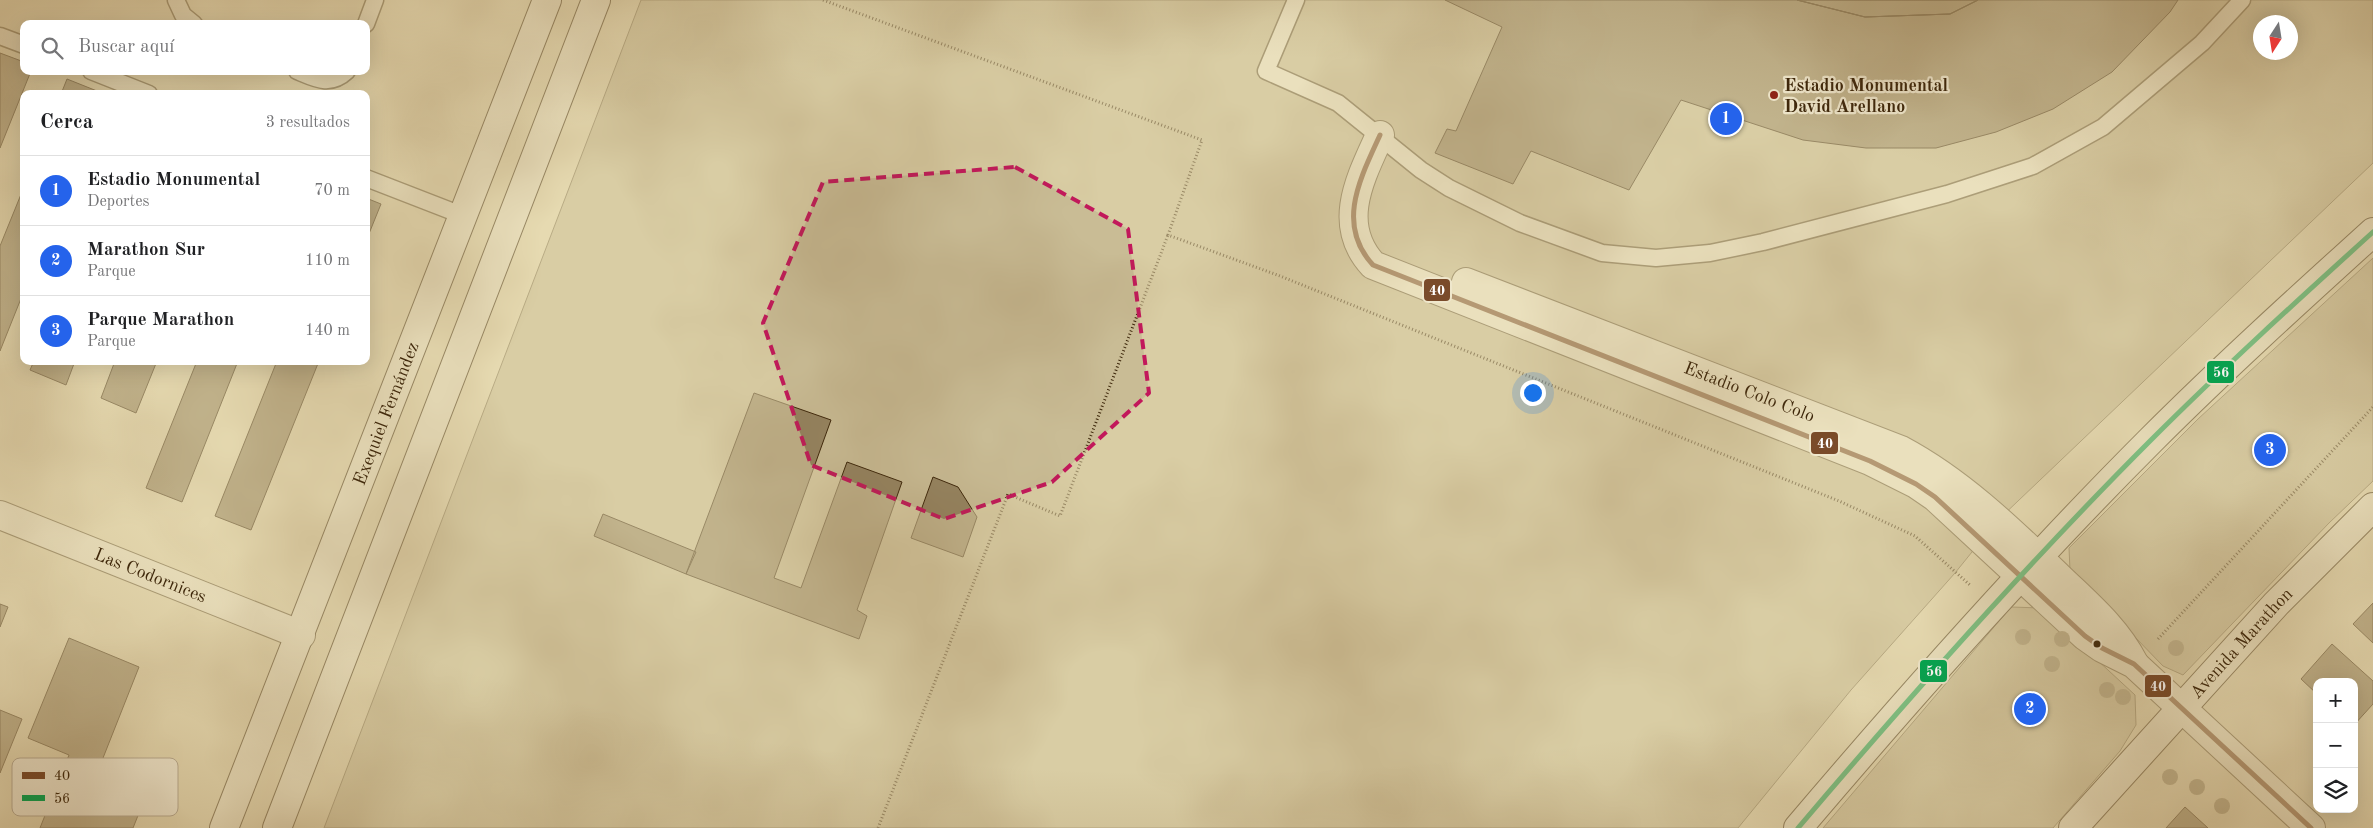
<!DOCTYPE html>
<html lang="es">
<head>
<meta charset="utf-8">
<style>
  :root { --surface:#fff; --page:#f2f2f2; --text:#202124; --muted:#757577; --line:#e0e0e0; --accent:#2563eb }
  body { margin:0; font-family:"Old Standard TT",serif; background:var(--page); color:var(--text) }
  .controls { position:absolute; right:15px; bottom:15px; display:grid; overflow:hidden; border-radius:10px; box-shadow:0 5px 20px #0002 }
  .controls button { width:45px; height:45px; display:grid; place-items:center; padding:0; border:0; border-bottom:1px solid var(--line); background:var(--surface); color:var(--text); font:25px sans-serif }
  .compass { position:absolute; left:2253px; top:15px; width:45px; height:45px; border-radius:50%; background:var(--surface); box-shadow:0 5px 20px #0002; rotate:192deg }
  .you { position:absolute; left:1532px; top:392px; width:18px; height:18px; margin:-12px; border:4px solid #fff; border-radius:50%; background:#1a73e8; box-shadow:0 0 0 8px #1a73e833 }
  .badge { display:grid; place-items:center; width:32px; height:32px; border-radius:50%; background:var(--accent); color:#fff; font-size:16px; font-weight:700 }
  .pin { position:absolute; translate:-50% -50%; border:2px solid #fff; box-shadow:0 1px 5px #0006 }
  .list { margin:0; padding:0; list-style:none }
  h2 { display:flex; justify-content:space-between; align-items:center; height:65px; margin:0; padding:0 20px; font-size:21px }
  h2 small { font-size:16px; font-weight:400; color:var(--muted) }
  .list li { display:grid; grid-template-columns:32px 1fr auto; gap:15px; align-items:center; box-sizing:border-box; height:70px; padding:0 20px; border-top:1px solid var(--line) }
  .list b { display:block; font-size:19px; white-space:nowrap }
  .list p { margin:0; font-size:16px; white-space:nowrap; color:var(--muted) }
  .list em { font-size:16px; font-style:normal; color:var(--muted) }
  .icon { flex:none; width:28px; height:28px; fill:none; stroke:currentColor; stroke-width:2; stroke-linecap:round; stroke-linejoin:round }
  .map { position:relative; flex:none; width:2373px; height:828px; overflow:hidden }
  .search { position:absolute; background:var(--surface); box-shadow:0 5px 20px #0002; left:20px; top:20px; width:350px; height:55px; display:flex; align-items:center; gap:12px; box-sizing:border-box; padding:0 18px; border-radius:10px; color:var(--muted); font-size:19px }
  .panel { position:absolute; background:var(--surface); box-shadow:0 5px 20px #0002; left:20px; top:90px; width:350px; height:275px; border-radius:10px }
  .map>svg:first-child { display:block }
  .green { fill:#c9bc95; stroke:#837250; fill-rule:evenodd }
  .building { fill:#958461; stroke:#3d270b }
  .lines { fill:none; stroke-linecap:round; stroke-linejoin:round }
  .service-casing { stroke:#675434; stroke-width:19 }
  .minor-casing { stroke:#675434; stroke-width:30 }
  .tertiary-casing { stroke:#675434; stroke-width:30 }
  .secondary-casing { stroke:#3d270b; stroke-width:30 }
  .path { stroke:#3d270b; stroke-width:3; stroke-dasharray:1 2.5; stroke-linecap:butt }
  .service { stroke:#efe7cc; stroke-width:16 }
  .minor { stroke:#efe7cc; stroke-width:28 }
  .tertiary { stroke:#efe7cc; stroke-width:28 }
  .secondary { stroke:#efe7cc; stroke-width:28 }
  .bus-1-casing { stroke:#efe7cc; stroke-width:9 }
  .bus-2-casing { stroke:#efe7cc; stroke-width:9 }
  .bus-1 { stroke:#7a4b2a; stroke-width:5 }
  .bus-2 { stroke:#00a651; stroke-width:5 }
  .tree { fill:#9c8c69 }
  .marked { fill:none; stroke:#c2185b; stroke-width:4; stroke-dasharray:10 6; stroke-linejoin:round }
  .poi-dot { fill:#8f2418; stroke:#efe7cc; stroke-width:2 }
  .bus-dot { fill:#3d270b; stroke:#efe7cc; stroke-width:2 }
  .labels { text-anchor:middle; stroke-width:4.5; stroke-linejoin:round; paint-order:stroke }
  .poi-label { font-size:18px; font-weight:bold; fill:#3d270b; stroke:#efe7cc; text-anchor:start }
  .street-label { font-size:18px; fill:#3d270b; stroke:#efe7cc }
  .key { fill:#efe7cc; stroke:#baad92; stroke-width:1 }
  .key-label { font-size:14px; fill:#3d270b }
  .line-badge { stroke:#efe7cc; stroke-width:2 }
  .badge-label { font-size:14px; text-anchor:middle; font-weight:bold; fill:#fff }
</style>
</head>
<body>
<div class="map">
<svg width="2373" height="828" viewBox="0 0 2373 828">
  <rect width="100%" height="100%" fill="#e6dab1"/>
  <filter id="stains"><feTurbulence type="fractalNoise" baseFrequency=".004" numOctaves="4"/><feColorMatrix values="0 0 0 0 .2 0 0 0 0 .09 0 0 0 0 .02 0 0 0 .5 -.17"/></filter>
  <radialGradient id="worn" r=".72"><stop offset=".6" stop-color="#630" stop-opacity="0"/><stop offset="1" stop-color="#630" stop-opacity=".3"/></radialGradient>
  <path class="green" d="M 641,0 L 2373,0 L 2373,163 L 1997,521 L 1955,573 L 1851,690 L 1738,828 L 324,828 ZM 2260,22 L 2290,22 L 2290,52 L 2260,52 Z
    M 2373,258 L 2373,481 L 2329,523 L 2183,675 L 2163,666 L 2070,570 L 2069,548 L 2198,419 Z
    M 2011,607 L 2041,608 L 2135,695 L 2136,725 L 2120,751 L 2053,828 L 1823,828 Z"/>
  <path class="building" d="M 1445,0 L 1797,0 L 1865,17 L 1950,14 L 1978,0 L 2178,0 L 2170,12 L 2112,72 L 2053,109 L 1996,132 L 1936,148 L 1866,148 L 1803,140 L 1681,100 L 1629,190 L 1531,151 L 1513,184 L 1435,153 L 1447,129 L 1456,131 L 1502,27 Z
    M 1797,0 L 1978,0 L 1950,14 L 1865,17 Z
    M 1797,0 L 1978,0 L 1950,14 L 1865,17 Z
    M 0,53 L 24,62 L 24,71 L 31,71 L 0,148 Z
    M 67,79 L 102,93 L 102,94 L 61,94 Z
    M 24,187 L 24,291 L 0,351 L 0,246 Z
    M 366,198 L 381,204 L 366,241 Z
    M 34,361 L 75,361 L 66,385 L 30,370 Z
    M 115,361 L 157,361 L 136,413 L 101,398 Z
    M 197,361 L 238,361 L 182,502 L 146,488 Z
    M 277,361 L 319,361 L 251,530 L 215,516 Z
    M 754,393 L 831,420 L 774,578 L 801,588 L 847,462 L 902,482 L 857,610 L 867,616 L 859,639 L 686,574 Z
    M 933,477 L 958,487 L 977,517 L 963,557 L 911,538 Z
    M 603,514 L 696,552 L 686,574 L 594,536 Z
    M 2373,603 L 2373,643 L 2353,624 Z
    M 0,604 L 8,607 L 0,627 Z
    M 69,638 L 139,667 L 103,758 L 153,778 L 133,828 L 40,828 L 69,755 L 28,738 Z
    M 2332,644 L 2373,681 L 2373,704 L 2354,725 L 2354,682 L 2317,682 L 2317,694 L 2301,679 Z
    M 0,710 L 22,719 L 0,773 Z
    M 2185,807 L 2208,828 L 2166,828 Z"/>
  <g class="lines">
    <g class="service-casing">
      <path id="service" d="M 176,0 L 183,15 L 194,24
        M 1296,0 L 1266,71 L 1338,103 L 1421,170 L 1449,188 L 1520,223 L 1602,253 L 1656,258 L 1710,253 L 1763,242 L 1947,194 L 2033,166 L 2103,127 L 2202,43 L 2242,0
        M 366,24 L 375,0
        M 0,36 L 24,45
        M 91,71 L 149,94
        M 297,71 C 316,79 330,87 347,71
        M 366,178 L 464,216"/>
    </g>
    <g class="minor-casing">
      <g id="minor">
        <path d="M 1380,135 C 1361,177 1335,224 1373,265 L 1870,461 L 1916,484 L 1935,497 L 2085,636 L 2102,648 L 2134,664 L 2311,828"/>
        <path id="s1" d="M 1466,282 L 1901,450 C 1961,482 2011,531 2059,577 C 2087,604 2116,628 2134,663"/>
      </g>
    </g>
    <g class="tertiary-casing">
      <g id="tertiary">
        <path id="s2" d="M 0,515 L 301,635"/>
      </g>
    </g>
    <g class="secondary-casing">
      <g id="secondary">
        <path id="s3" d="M 224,828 L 547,0"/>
        <path d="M 277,828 L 596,0"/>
        <path d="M 1798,828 C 1911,695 2028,563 2151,440 C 2223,368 2298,300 2373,232"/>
        <path id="s4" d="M 2073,828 L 2276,604 L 2373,507"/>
      </g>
    </g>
    <path class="path" d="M 823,0 L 1202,140 L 1168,235 L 1280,276 L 1839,501 L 1915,536 L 1970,585
      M 2158,639 L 2373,407
      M 878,828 L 1008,494 L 1060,516 L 1168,235"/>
    <use href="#service" class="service"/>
    <use href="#minor" class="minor"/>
    <use href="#tertiary" class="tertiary"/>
    <use href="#secondary" class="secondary"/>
    <g class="bus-1-casing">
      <path id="bus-1" d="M 1380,135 C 1361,177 1335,224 1373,265 L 1870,461 L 1916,484 L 1935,497 L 2085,636 L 2102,648 L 2134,664 L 2311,828"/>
    </g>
    <g class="bus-2-casing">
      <path id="bus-2" d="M 1798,828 C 1911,695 2028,563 2151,440 C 2223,368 2298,300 2373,232"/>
    </g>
    <use href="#bus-1" class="bus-1"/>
    <use href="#bus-2" class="bus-2"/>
  </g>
  <g class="tree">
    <circle cx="2023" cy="637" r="8"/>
    <circle cx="2062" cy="639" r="8"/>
    <circle cx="2176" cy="648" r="8"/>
    <circle cx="2052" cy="664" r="8"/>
    <circle cx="2107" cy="690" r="8"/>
    <circle cx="2123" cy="697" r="8"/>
    <circle cx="2170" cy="777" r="8"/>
    <circle cx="2197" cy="787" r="8"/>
    <circle cx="2222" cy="806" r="8"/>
  </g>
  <path d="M0 0H2373V828H0ZM 1015,167 L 1128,229 L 1149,393 L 1052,482 L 944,519 L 811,465 L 763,323 L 823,182 Z" fill="#e6dab1" fill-opacity=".55" fill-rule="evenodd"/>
  <path class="marked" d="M 1015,167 L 1128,229 L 1149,393 L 1052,482 L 944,519 L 811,465 L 763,323 L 823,182 Z"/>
  <circle class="poi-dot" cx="1774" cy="95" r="5"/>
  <circle class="bus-dot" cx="2097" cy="644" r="4.5"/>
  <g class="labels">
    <g class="poi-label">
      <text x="1784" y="91">Estadio Monumental<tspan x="1784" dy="21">David Arellano</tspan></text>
    </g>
    <g class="street-label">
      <text dy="6" stroke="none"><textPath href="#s1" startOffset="304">Estadio Colo Colo</textPath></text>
      <text dy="6" stroke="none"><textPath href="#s3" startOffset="445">Exequiel Fernández</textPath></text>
      <text dy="6" stroke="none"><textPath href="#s2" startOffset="162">Las Codornices</textPath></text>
      <text dy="6" stroke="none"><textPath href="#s4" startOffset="250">Avenida Marathon</textPath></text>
    </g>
  </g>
  <rect x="12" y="758" width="166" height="58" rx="8" class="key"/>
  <rect x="22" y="772" width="23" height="7" fill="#7a4b2a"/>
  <rect x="22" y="795" width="23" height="6" fill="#00a651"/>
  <g class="key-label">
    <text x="54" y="780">40</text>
    <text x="54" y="803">56</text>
  </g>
  <g class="line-badge">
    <rect x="1423" y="278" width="28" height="24" rx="5" fill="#7a4b2a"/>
    <rect x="2206" y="360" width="29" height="24" rx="5" fill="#00a651"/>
    <rect x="1810" y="431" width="29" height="24" rx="5" fill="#7a4b2a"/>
    <rect x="1919" y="659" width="29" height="24" rx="5" fill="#00a651"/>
    <rect x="2144" y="674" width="28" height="24" rx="5" fill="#7a4b2a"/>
  </g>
  <g class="badge-label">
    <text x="1437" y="295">40</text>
    <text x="2221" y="377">56</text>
    <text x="1825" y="448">40</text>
    <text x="1934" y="676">56</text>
    <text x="2158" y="691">40</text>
  </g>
  <rect width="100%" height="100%" filter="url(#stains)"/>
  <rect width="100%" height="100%" fill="url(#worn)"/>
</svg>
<div class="controls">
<button>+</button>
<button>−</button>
<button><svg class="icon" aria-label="layers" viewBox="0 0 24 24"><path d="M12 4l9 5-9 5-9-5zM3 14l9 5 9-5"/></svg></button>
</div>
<svg class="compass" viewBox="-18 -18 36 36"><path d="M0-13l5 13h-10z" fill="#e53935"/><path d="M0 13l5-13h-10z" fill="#757577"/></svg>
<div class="you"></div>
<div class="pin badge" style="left:1726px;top:119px">1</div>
<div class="pin badge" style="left:2030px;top:709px">2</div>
<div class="pin badge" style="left:2270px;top:450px">3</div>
<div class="search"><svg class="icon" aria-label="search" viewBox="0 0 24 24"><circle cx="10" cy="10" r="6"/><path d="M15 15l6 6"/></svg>Buscar aquí</div>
<section class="panel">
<h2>Cerca<small>3 resultados</small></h2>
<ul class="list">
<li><span class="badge">1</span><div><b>Estadio Monumental</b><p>Deportes</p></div><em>70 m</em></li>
<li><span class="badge">2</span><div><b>Marathon Sur</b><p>Parque</p></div><em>110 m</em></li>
<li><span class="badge">3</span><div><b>Parque Marathon</b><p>Parque</p></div><em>140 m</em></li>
</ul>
</section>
</div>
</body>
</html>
